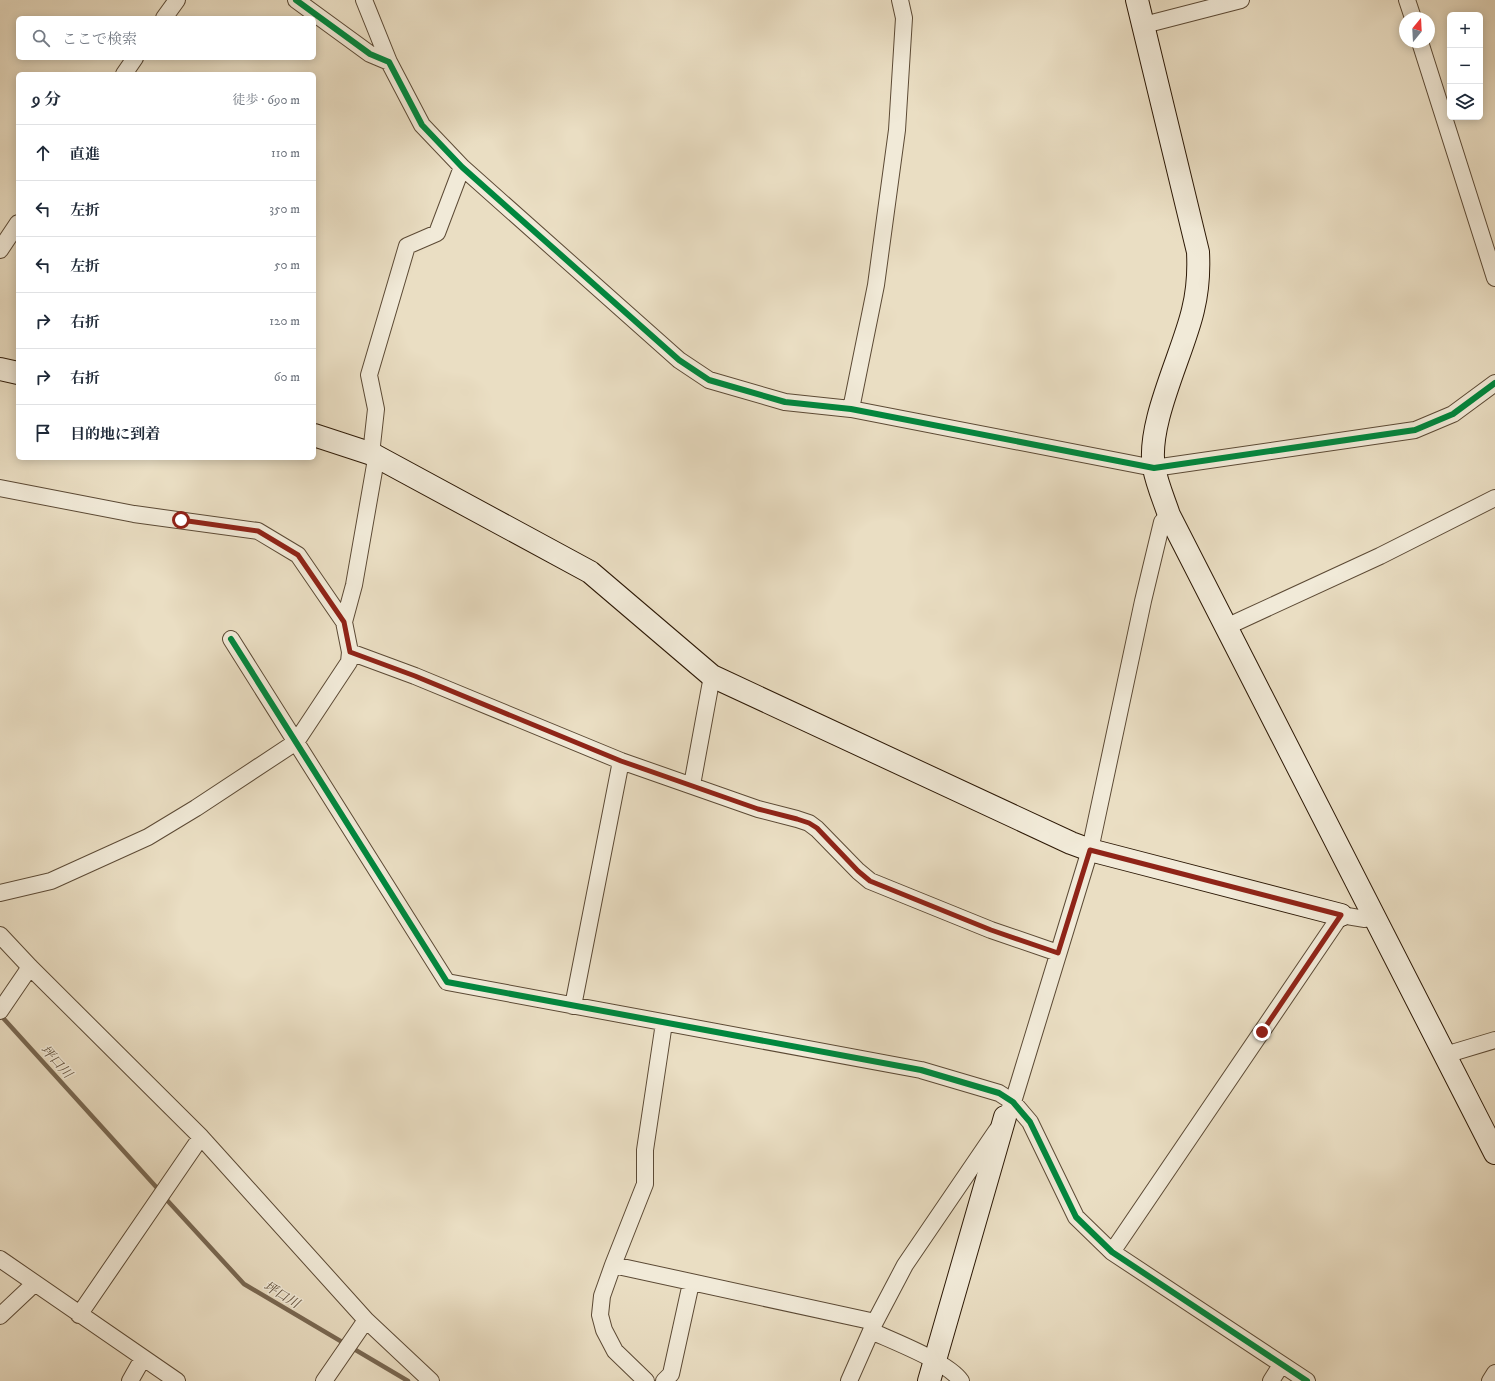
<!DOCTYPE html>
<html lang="ja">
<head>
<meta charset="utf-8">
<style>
  :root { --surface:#fff; --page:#f2f2f3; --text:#1f2937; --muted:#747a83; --line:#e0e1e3 }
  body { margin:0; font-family:"IM FELL DW Pica","Noto Serif JP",serif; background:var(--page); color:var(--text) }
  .controls { position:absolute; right:12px; top:12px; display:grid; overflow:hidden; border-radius:6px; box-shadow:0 2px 10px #0003 }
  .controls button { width:36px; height:36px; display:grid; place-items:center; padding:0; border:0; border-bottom:1px solid var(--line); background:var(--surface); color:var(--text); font:20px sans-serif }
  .compass { position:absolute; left:1399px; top:12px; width:36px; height:36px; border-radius:50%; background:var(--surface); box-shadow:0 2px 10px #0003; rotate:18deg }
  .stop { position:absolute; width:12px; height:12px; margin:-9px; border:3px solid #8f2418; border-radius:50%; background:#fff }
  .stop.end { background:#8f2418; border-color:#fff; box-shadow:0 1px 4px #0008 }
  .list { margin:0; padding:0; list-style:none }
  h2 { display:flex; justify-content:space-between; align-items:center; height:52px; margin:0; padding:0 16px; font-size:17px }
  h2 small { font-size:13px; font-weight:400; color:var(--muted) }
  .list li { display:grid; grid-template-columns:26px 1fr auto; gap:12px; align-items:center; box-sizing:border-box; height:56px; padding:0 16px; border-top:1px solid var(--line) }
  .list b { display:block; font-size:15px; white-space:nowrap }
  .list em { font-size:13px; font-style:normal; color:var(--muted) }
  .icon { flex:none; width:22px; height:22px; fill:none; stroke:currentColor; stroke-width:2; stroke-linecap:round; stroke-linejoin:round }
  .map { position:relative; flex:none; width:1495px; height:1381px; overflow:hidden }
  .search { position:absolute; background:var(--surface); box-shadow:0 2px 10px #0003; left:16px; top:16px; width:300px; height:44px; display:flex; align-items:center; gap:10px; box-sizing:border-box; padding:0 14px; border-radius:6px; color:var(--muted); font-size:15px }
  .panel { position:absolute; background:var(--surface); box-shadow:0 2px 10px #0003; left:16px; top:72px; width:300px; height:388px; border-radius:6px }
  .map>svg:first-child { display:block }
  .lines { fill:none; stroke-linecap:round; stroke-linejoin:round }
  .stream { stroke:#786751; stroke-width:4.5 }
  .street-casing { stroke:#5c4a35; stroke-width:18 }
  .secondary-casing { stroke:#2d1906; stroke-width:24 }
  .street { stroke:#f1ead8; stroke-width:16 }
  .secondary { stroke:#f1ead8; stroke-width:22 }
  .cycleway-casing { stroke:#f1ead8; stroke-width:8 }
  .cycleway { stroke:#00873e; stroke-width:6 }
  .route { stroke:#8f2418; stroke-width:5 }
  .labels { text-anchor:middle; stroke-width:3; stroke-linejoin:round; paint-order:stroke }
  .water-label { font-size:13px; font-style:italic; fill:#5f4d38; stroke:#f1ead8 }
</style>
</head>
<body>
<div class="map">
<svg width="1495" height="1381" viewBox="0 0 1495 1381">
  <rect width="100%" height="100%" fill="#eadec3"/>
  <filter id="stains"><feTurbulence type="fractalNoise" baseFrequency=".005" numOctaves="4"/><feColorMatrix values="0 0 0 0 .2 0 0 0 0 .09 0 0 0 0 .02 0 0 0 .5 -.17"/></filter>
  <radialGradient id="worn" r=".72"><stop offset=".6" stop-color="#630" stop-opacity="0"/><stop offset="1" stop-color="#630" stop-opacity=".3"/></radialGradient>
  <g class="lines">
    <path class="stream" d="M 4,1019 L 158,1189
      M 166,1199 L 244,1284 L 408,1381"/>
    <g class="street-casing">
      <path id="street" d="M 296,0 L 370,54 L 389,62 L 422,125 L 462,167 L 679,360 L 709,380 L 785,402 L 851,409 L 1154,468 L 1415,430 L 1453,414 L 1495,383
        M 364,0 L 389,62
        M 1407,0 L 1413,18
        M 164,18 L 177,0
        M 1144,25 L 1241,0
        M 1420,42 L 1495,278
        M 124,74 L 135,58
        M 0,250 L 18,223
        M 851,409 L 876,285 L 897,130 L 904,18 L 900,0
        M 0,488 L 134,514 L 258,531 L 298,555 L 344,622
        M 1226,627 L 1380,556 L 1495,498
        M 231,639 L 447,982 L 921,1070 L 999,1093 L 1013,1102 L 1030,1122 L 1076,1217 L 1112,1252 L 1307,1381
        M 350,652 L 415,676 L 621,761 L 758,809 L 797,819 L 809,823 L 817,829 L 858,871 L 870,881 L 991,930 L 1058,953
        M 692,785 L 712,676
        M 0,893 L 51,881 L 148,837 L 196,808 L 296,742 L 349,662 L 350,652 L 344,622 L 354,585 L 375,465 L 372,445 L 376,409 L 369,375 L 407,246 L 437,233 L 462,167
        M 0,935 L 30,967 L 201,1137 L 366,1320 L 431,1381
        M 573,1006 L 621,761
        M 0,1011 L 30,967
        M 1445,1055 L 1495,1040
        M 1009,1110 L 1013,1102 L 1090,850 L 1143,601 L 1162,522 L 1169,515
        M 1112,1252 L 1341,915 L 1365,919 L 1375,917
        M 0,1259 L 177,1381
        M 613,1265 L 875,1322
        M 79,1315 L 201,1137
        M 0,1316 L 34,1284
        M 871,1331 C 893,1341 948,1362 961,1381
        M 130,1381 L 143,1358
        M 324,1381 L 366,1320
        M 646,1381 L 615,1351 L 604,1330 L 600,1315 L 602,1296 L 613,1265 L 645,1184 L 645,1150 L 664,1023
        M 664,1381 L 671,1374 L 691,1283
        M 849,1381 L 875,1322 L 905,1265 L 997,1130
        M 1271,1381 L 1281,1365
        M 1490,1381 L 1495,1373"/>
    </g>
    <g class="secondary-casing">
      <path id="secondary" d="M 1137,0 L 1198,252 C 1199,272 1198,290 1193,310 C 1183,354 1146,424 1154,468 C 1157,484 1164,500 1169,515 L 1495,1153
        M 0,369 L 18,373
        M 314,435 L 372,454 L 590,572 L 712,676 L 1071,843 L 1090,850 L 1341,915
        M 929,1381 L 1005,1117"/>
    </g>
    <use href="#street" class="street"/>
    <use href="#secondary" class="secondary"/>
    <g class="cycleway-casing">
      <path id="cycleway" d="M 296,0 L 370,54 L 389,62 L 422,125 L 462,167 L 679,360 L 709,380 L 785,402 L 851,409 L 1154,468 L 1415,430 L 1453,414 L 1495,383
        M 231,639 L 447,982 L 921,1070 L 999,1093 L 1013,1102 L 1030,1122 L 1076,1217 L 1112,1252 L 1307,1381"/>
    </g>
    <use href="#cycleway" class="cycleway"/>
  </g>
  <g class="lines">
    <path class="route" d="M 181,520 L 258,531 L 298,555 L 344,622 L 350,652 L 415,676 L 621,761 L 758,809 L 797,819 L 809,823 L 817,828 L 858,871 L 870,881 L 991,930 L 1058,953 L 1090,850 L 1341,915 L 1262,1032"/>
  </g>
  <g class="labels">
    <g class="water-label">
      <text transform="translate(57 1061) rotate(48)" y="5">坪口川</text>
      <text transform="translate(282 1294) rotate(31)" y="5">坪口川</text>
    </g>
  </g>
  <rect width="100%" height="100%" filter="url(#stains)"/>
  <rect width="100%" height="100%" fill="url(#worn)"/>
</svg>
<div class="controls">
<button>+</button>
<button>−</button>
<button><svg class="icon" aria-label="layers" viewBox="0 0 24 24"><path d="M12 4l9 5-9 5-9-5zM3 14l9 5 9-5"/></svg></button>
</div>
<svg class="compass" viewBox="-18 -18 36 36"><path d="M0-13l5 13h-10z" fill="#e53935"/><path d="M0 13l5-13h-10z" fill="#747a83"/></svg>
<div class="stop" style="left:181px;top:520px"></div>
<div class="stop end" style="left:1262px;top:1032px"></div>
<div class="search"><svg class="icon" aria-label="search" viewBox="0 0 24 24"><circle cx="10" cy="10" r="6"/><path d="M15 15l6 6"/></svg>ここで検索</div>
<section class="panel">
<h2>9 分<small>徒歩 · 690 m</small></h2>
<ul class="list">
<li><svg class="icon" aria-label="ahead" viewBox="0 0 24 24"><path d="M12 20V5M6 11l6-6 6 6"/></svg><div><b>直進</b></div><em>110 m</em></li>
<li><svg class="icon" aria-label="left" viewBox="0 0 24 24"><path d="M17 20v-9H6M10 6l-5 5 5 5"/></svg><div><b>左折</b></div><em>350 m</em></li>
<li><svg class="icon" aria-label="left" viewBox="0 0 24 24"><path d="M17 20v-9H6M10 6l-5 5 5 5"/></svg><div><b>左折</b></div><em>50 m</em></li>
<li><svg class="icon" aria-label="right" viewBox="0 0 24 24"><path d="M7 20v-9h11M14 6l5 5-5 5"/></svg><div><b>右折</b></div><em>120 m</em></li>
<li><svg class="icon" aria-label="right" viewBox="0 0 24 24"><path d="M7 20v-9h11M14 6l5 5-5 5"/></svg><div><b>右折</b></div><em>60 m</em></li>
<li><svg class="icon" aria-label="arrive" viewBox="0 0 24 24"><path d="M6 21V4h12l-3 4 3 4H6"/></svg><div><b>目的地に到着</b></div></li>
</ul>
</section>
</div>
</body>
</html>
